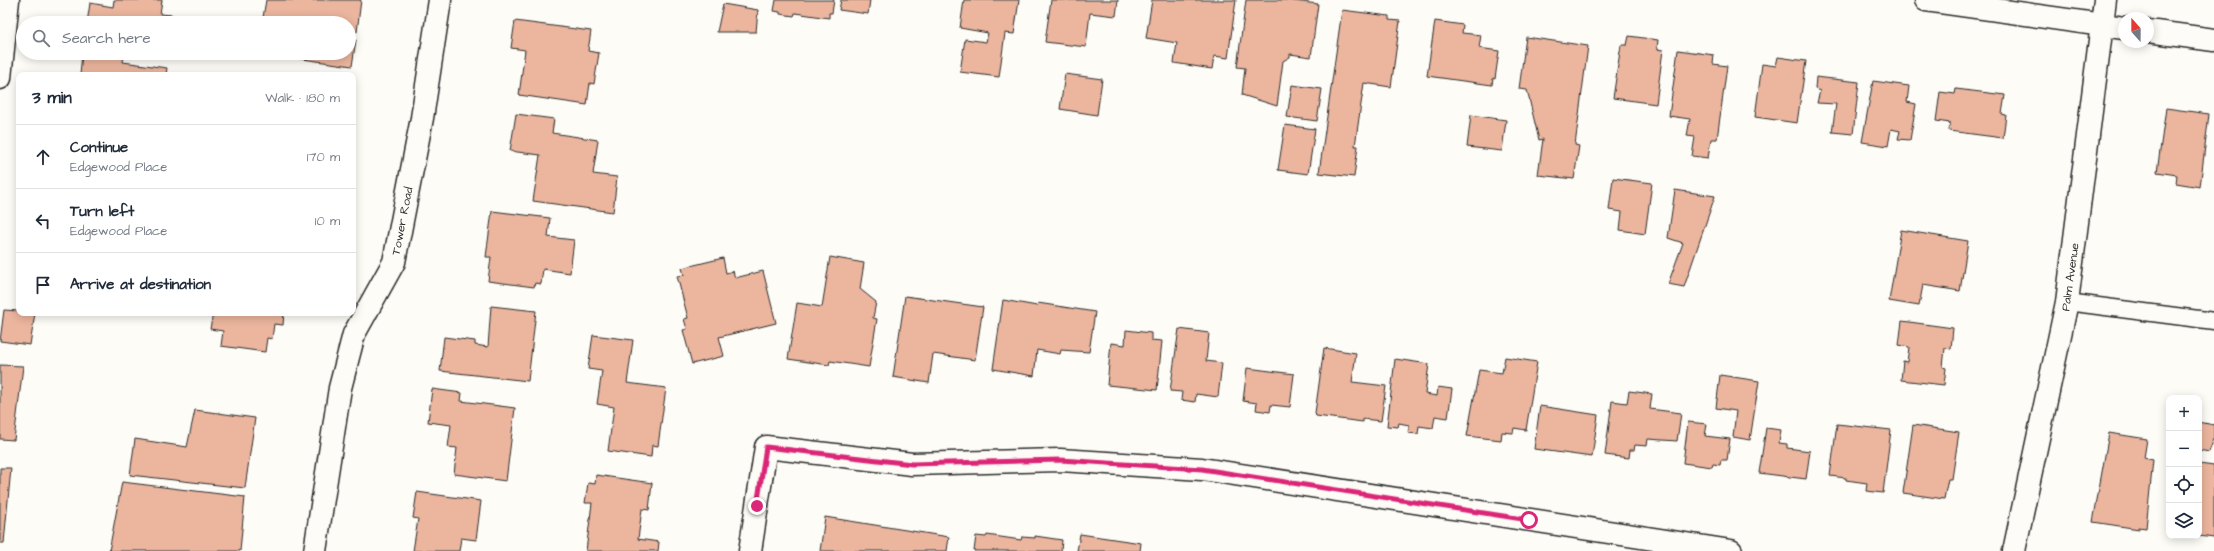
<!DOCTYPE html>
<html lang="en">
<head>
<meta charset="utf-8">
<style>
  :root { --surface:#fff; --page:#f2f2f3; --text:#1f2937; --muted:#747a83; --line:#e0e1e3 }
  body { margin:0; font-family:"Architects Daughter",sans-serif; background:var(--page); color:var(--text) }
  .controls { position:absolute; right:12px; bottom:12px; display:grid; overflow:hidden; border-radius:8px; box-shadow:0 2px 10px #0003 }
  .controls button { width:36px; height:36px; display:grid; place-items:center; padding:0; border:0; border-bottom:1px solid var(--line); background:var(--surface); color:var(--text); font:20px sans-serif }
  .compass { position:absolute; left:2118px; top:12px; width:36px; height:36px; border-radius:50%; background:var(--surface); box-shadow:0 2px 10px #0003; rotate:339deg }
  .stop { position:absolute; width:12px; height:12px; margin:-9px; border:3px solid #db2777; border-radius:50%; background:#fff }
  .stop.end { background:#db2777; border-color:#fff; box-shadow:0 1px 4px #0008 }
  .list { margin:0; padding:0; list-style:none }
  h2 { display:flex; justify-content:space-between; align-items:center; height:52px; margin:0; padding:0 16px; font-size:17px }
  h2 small { font-size:13px; font-weight:400; color:var(--muted) }
  .list li { display:grid; grid-template-columns:26px 1fr auto; gap:12px; align-items:center; box-sizing:border-box; height:64px; padding:0 16px; border-top:1px solid var(--line) }
  .list b { display:block; font-size:15px; white-space:nowrap }
  .list p { margin:0; font-size:13px; white-space:nowrap; color:var(--muted) }
  .list em { font-size:13px; font-style:normal; color:var(--muted) }
  .icon { flex:none; width:22px; height:22px; fill:none; stroke:currentColor; stroke-width:2; stroke-linecap:round; stroke-linejoin:round }
  .map { position:relative; flex:none; width:2214px; height:551px; overflow:hidden }
  .search { position:absolute; background:var(--surface); box-shadow:0 2px 10px #0003; left:16px; top:16px; width:340px; height:44px; display:flex; align-items:center; gap:10px; box-sizing:border-box; padding:0 14px; border-radius:22px; color:var(--muted); font-size:15px }
  .panel { position:absolute; background:var(--surface); box-shadow:0 2px 10px #0003; left:16px; top:72px; width:340px; height:244px; border-radius:8px }
  .map>svg:first-child { display:block }
  .building { fill:#ebb59e; stroke:#2b2b2b }
  .lines { fill:none; stroke-linecap:round; stroke-linejoin:round }
  .lane-casing { stroke:#2b2b2b; stroke-width:19 }
  .street-casing { stroke:#2b2b2b; stroke-width:25 }
  .secondary-casing { stroke:#2b2b2b; stroke-width:25 }
  .lane { stroke:#fdfcf7; stroke-width:16 }
  .street { stroke:#fdfcf7; stroke-width:22 }
  .secondary { stroke:#fdfcf7; stroke-width:22 }
  .route { stroke:#db2777; stroke-width:5 }
  .labels { text-anchor:middle; stroke-width:3; stroke-linejoin:round; paint-order:stroke }
  .street-label { font-size:12px; fill:#2b2b2b; stroke:#fdfcf7 }
</style>
</head>
<body>
<div class="map">
<svg width="2214" height="551" viewBox="0 0 2214 551">
  <rect width="100%" height="100%" fill="#fdfcf7"/>
  <filter id="ink" filterUnits="userSpaceOnUse"><feTurbulence type="fractalNoise" baseFrequency=".025" numOctaves="2"/><feDisplacementMap in="SourceGraphic" scale="8" xChannelSelector="R" yChannelSelector="G"/><feConvolveMatrix kernelMatrix="1 2 1 2 8 2 1 2 1" color-interpolation-filters="sRGB"/></filter>
  <g filter="url(#ink)">
    <path class="building" d="M 114,0 L 162,0 L 160,14 L 173,15 L 172,23 L 87,23 L 90,3 L 113,7 Z
      M 266,0 L 361,0 L 357,32 L 349,31 L 349,23 L 262,23 Z
      M 776,0 L 834,0 L 832,13 L 829,13 L 829,18 L 795,13 L 794,16 L 780,14 L 780,12 L 774,11 Z
      M 841,0 L 870,0 L 868,14 L 839,10 Z
      M 964,0 L 1019,0 L 1014,34 L 1005,33 L 999,77 L 960,72 L 965,39 L 986,42 L 988,33 L 960,28 Z
      M 1051,0 L 1118,0 L 1116,16 L 1090,13 L 1086,47 L 1045,42 Z
      M 1152,0 L 1236,0 L 1228,58 L 1214,56 L 1212,69 L 1174,63 L 1177,43 L 1146,38 Z
      M 1246,0 L 1286,0 L 1318,4 L 1311,57 L 1290,54 L 1290,57 L 1283,61 L 1277,106 L 1242,95 L 1245,68 L 1237,67 Z
      M 723,4 L 758,10 L 756,32 L 717,32 Z
      M 1342,10 L 1389,16 L 1389,20 L 1400,21 L 1391,87 L 1364,83 L 1355,146 L 1358,146 L 1354,177 L 1319,173 Z
      M 515,21 L 591,31 L 588,51 L 599,53 L 594,84 L 590,83 L 587,105 L 519,95 L 525,50 L 511,48 Z
      M 1435,21 L 1463,25 L 1462,33 L 1481,35 L 1479,48 L 1499,51 L 1495,79 L 1493,78 L 1492,85 L 1427,76 Z
      M 1629,36 L 1658,40 L 1657,49 L 1663,50 L 1656,104 L 1613,98 L 1621,45 L 1627,45 Z
      M 1526,37 L 1588,46 L 1575,145 L 1579,146 L 1574,179 L 1538,175 L 1543,139 L 1539,140 L 1527,90 L 1519,89 Z
      M 349,39 L 356,40 L 352,66 L 281,56 L 281,53 L 349,53 Z
      M 1678,50 L 1714,55 L 1713,64 L 1727,66 L 1717,139 L 1711,139 L 1708,158 L 1692,156 L 1695,137 L 1687,136 L 1690,119 L 1669,116 Z
      M 82,53 L 124,55 L 123,62 L 167,68 L 166,75 L 80,75 Z
      M 1778,57 L 1806,61 L 1797,123 L 1755,117 L 1762,64 L 1776,66 Z
      M 1065,74 L 1102,79 L 1097,115 L 1060,109 Z
      M 1816,77 L 1859,82 L 1853,134 L 1832,132 L 1836,104 L 1817,103 L 1820,91 L 1815,89 Z
      M 1873,81 L 1909,86 L 1907,102 L 1916,104 L 1910,140 L 1898,139 L 1900,131 L 1891,129 L 1888,146 L 1862,142 Z
      M 1292,85 L 1322,89 L 1317,121 L 1287,117 Z
      M 1956,89 L 2005,95 L 2002,114 L 2006,115 L 2003,138 L 1949,131 L 1950,123 L 1936,121 L 1940,92 L 1955,94 Z
      M 2166,108 L 2209,114 L 2200,187 L 2176,183 L 2177,175 L 2157,172 Z
      M 516,114 L 554,119 L 552,133 L 598,140 L 593,174 L 617,177 L 613,212 L 533,201 L 540,155 L 510,151 Z
      M 1471,115 L 1506,120 L 1502,151 L 1467,147 Z
      M 1285,125 L 1315,129 L 1308,174 L 1278,170 Z
      M 1613,178 L 1652,183 L 1645,234 L 1620,230 L 1622,212 L 1609,210 Z
      M 1675,190 L 1715,196 L 1684,287 L 1668,284 L 1683,243 L 1668,238 Z
      M 492,211 L 550,218 L 548,237 L 574,240 L 570,273 L 543,269 L 541,284 L 535,283 L 534,287 L 488,281 L 491,257 L 486,257 Z
      M 1901,230 L 1968,241 L 1960,291 L 1923,285 L 1919,306 L 1889,301 Z
      M 830,257 L 864,263 L 860,289 L 876,302 L 873,318 L 877,319 L 869,367 L 830,361 L 829,365 L 788,359 L 797,303 L 822,307 Z
      M 723,258 L 726,273 L 733,271 L 735,278 L 763,271 L 776,323 L 719,337 L 724,356 L 692,364 L 683,330 L 687,329 L 684,319 L 688,318 L 677,276 L 684,275 L 682,268 Z
      M 905,296 L 983,307 L 975,360 L 933,354 L 929,383 L 893,377 Z
      M 1003,300 L 1037,306 L 1038,303 L 1095,312 L 1089,352 L 1061,350 L 1060,354 L 1037,350 L 1034,376 L 993,369 Z
      M 491,306 L 536,311 L 528,381 L 440,371 L 444,337 L 475,341 L 475,345 L 488,347 Z
      M 4,310 L 19,311 L 19,313 L 35,313 L 30,345 L 0,341 Z
      M 213,313 L 284,313 L 283,325 L 274,324 L 272,339 L 267,338 L 265,352 L 221,346 L 223,331 L 210,329 Z
      M 1902,321 L 1953,328 L 1951,349 L 1945,348 L 1943,367 L 1946,368 L 1944,385 L 1901,380 L 1903,361 L 1907,362 L 1909,347 L 1899,345 Z
      M 1179,329 L 1209,333 L 1206,361 L 1222,363 L 1218,397 L 1196,394 L 1195,402 L 1181,400 L 1182,392 L 1170,391 Z
      M 1126,330 L 1151,333 L 1151,340 L 1162,341 L 1157,390 L 1107,385 L 1111,343 L 1125,345 Z
      M 593,335 L 633,340 L 627,383 L 666,388 L 658,446 L 652,445 L 651,457 L 608,451 L 614,407 L 597,404 L 602,371 L 588,369 Z
      M 1324,348 L 1356,353 L 1352,382 L 1386,386 L 1381,421 L 1363,419 L 1363,422 L 1316,416 L 1315,413 Z
      M 1505,357 L 1537,362 L 1526,430 L 1514,428 L 1513,433 L 1502,432 L 1501,440 L 1467,436 L 1479,370 L 1502,373 Z
      M 1395,359 L 1429,364 L 1425,394 L 1437,396 L 1438,387 L 1452,389 L 1448,418 L 1435,416 L 1433,428 L 1419,426 L 1418,434 L 1408,433 L 1409,425 L 1399,423 L 1398,427 L 1387,426 Z
      M 0,365 L 23,366 L 14,440 L 0,439 Z
      M 1247,368 L 1294,374 L 1290,407 L 1271,405 L 1270,412 L 1256,410 L 1257,403 L 1243,401 Z
      M 1720,375 L 1759,381 L 1750,440 L 1733,437 L 1736,411 L 1716,408 Z
      M 432,389 L 462,393 L 461,401 L 515,408 L 506,481 L 454,474 L 457,448 L 448,447 L 451,425 L 428,422 Z
      M 1629,391 L 1652,394 L 1650,409 L 1681,413 L 1677,441 L 1648,439 L 1647,446 L 1635,445 L 1634,450 L 1630,450 L 1629,458 L 1605,455 L 1612,401 L 1627,403 Z
      M 1540,406 L 1598,415 L 1592,457 L 1534,449 Z
      M 195,410 L 255,418 L 245,488 L 130,475 L 135,439 L 187,447 Z
      M 1688,422 L 1707,424 L 1705,436 L 1730,439 L 1727,460 L 1721,460 L 1720,465 L 1713,464 L 1712,467 L 1683,463 Z
      M 2199,422 L 2214,425 L 2214,439 L 2209,452 L 2199,450 Z
      M 1837,424 L 1891,430 L 1883,493 L 1866,491 L 1867,483 L 1846,480 L 1846,478 L 1830,476 Z
      M 1913,425 L 1959,432 L 1952,479 L 1948,479 L 1944,499 L 1903,493 Z
      M 1766,428 L 1781,430 L 1779,443 L 1787,444 L 1787,448 L 1810,451 L 1806,479 L 1759,473 Z
      M 2109,433 L 2147,439 L 2144,458 L 2153,460 L 2146,528 L 2139,527 L 2139,529 L 2093,522 Z
      M 2199,464 L 2214,466 L 2214,538 L 2199,536 Z
      M 0,468 L 11,468 L 4,543 L 0,543 Z
      M 596,475 L 652,483 L 649,510 L 642,509 L 638,539 L 659,542 L 658,551 L 586,551 L 592,503 L 585,503 L 588,483 L 595,484 Z
      M 122,482 L 245,497 L 240,551 L 109,551 Z
      M 417,492 L 481,501 L 476,540 L 461,538 L 459,551 L 413,551 L 418,519 L 413,518 Z
      M 825,517 L 949,537 L 947,551 L 820,551 Z
      M 1080,534 L 1141,543 L 1140,551 L 1077,551 Z
      M 987,535 L 1021,540 L 1022,537 L 1035,538 L 1035,536 L 1062,540 L 1061,551 L 974,551 L 976,536 L 986,537 Z"/>
    <g class="lines">
      <g class="lane-casing">
        <path id="lane" d="M 2067,302 L 2214,321"/>
      </g>
      <g class="street-casing">
        <path id="street" d="M 1926,0 L 2124,28
          M 2148,31 L 2214,40
          M 0,78 L 8,0
          M 315,551 L 340,388 L 354,334 L 394,262 L 422,118 L 440,0
          M 750,551 L 766,447 L 912,464 L 1060,460 L 1202,469 L 1731,551"/>
      </g>
      <g class="secondary-casing">
        <path id="secondary" d="M 2014,551 L 2067,302 L 2105,0"/>
      </g>
      <use href="#lane" class="lane"/>
      <use href="#street" class="street"/>
      <use href="#secondary" class="secondary"/>
    </g>
  </g>
  <g class="lines" filter="url(#ink)">
    <path class="route" d="M 757,506 L 766,447 L 912,464 L 1060,460 L 1202,469 L 1529,520"/>
  </g>
  <g class="labels">
    <g class="street-label">
      <text transform="translate(402 221) rotate(-79)" y="4">Tower Road</text>
      <text transform="translate(2070 277) rotate(-82)" y="4">Palm Avenue</text>
    </g>
  </g>
</svg>
<div class="controls">
<button>+</button>
<button>−</button>
<button><svg class="icon" aria-label="locate" viewBox="0 0 24 24"><circle cx="12" cy="12" r="6"/><path d="M12 2v4M12 18v4M2 12h4M18 12h4"/></svg></button>
<button><svg class="icon" aria-label="layers" viewBox="0 0 24 24"><path d="M12 4l9 5-9 5-9-5zM3 14l9 5 9-5"/></svg></button>
</div>
<svg class="compass" viewBox="-18 -18 36 36"><path d="M0-13l5 13h-10z" fill="#e53935"/><path d="M0 13l5-13h-10z" fill="#747a83"/></svg>
<div class="stop" style="left:1529px;top:520px"></div>
<div class="stop end" style="left:757px;top:506px"></div>
<div class="search"><svg class="icon" aria-label="search" viewBox="0 0 24 24"><circle cx="10" cy="10" r="6"/><path d="M15 15l6 6"/></svg>Search here</div>
<section class="panel">
<h2>3 min<small>Walk · 180 m</small></h2>
<ul class="list">
<li><svg class="icon" aria-label="ahead" viewBox="0 0 24 24"><path d="M12 20V5M6 11l6-6 6 6"/></svg><div><b>Continue</b><p>Edgewood Place</p></div><em>170 m</em></li>
<li><svg class="icon" aria-label="left" viewBox="0 0 24 24"><path d="M17 20v-9H6M10 6l-5 5 5 5"/></svg><div><b>Turn left</b><p>Edgewood Place</p></div><em>10 m</em></li>
<li><svg class="icon" aria-label="arrive" viewBox="0 0 24 24"><path d="M6 21V4h12l-3 4 3 4H6"/></svg><div><b>Arrive at destination</b></div></li>
</ul>
</section>
</div>
</body>
</html>
